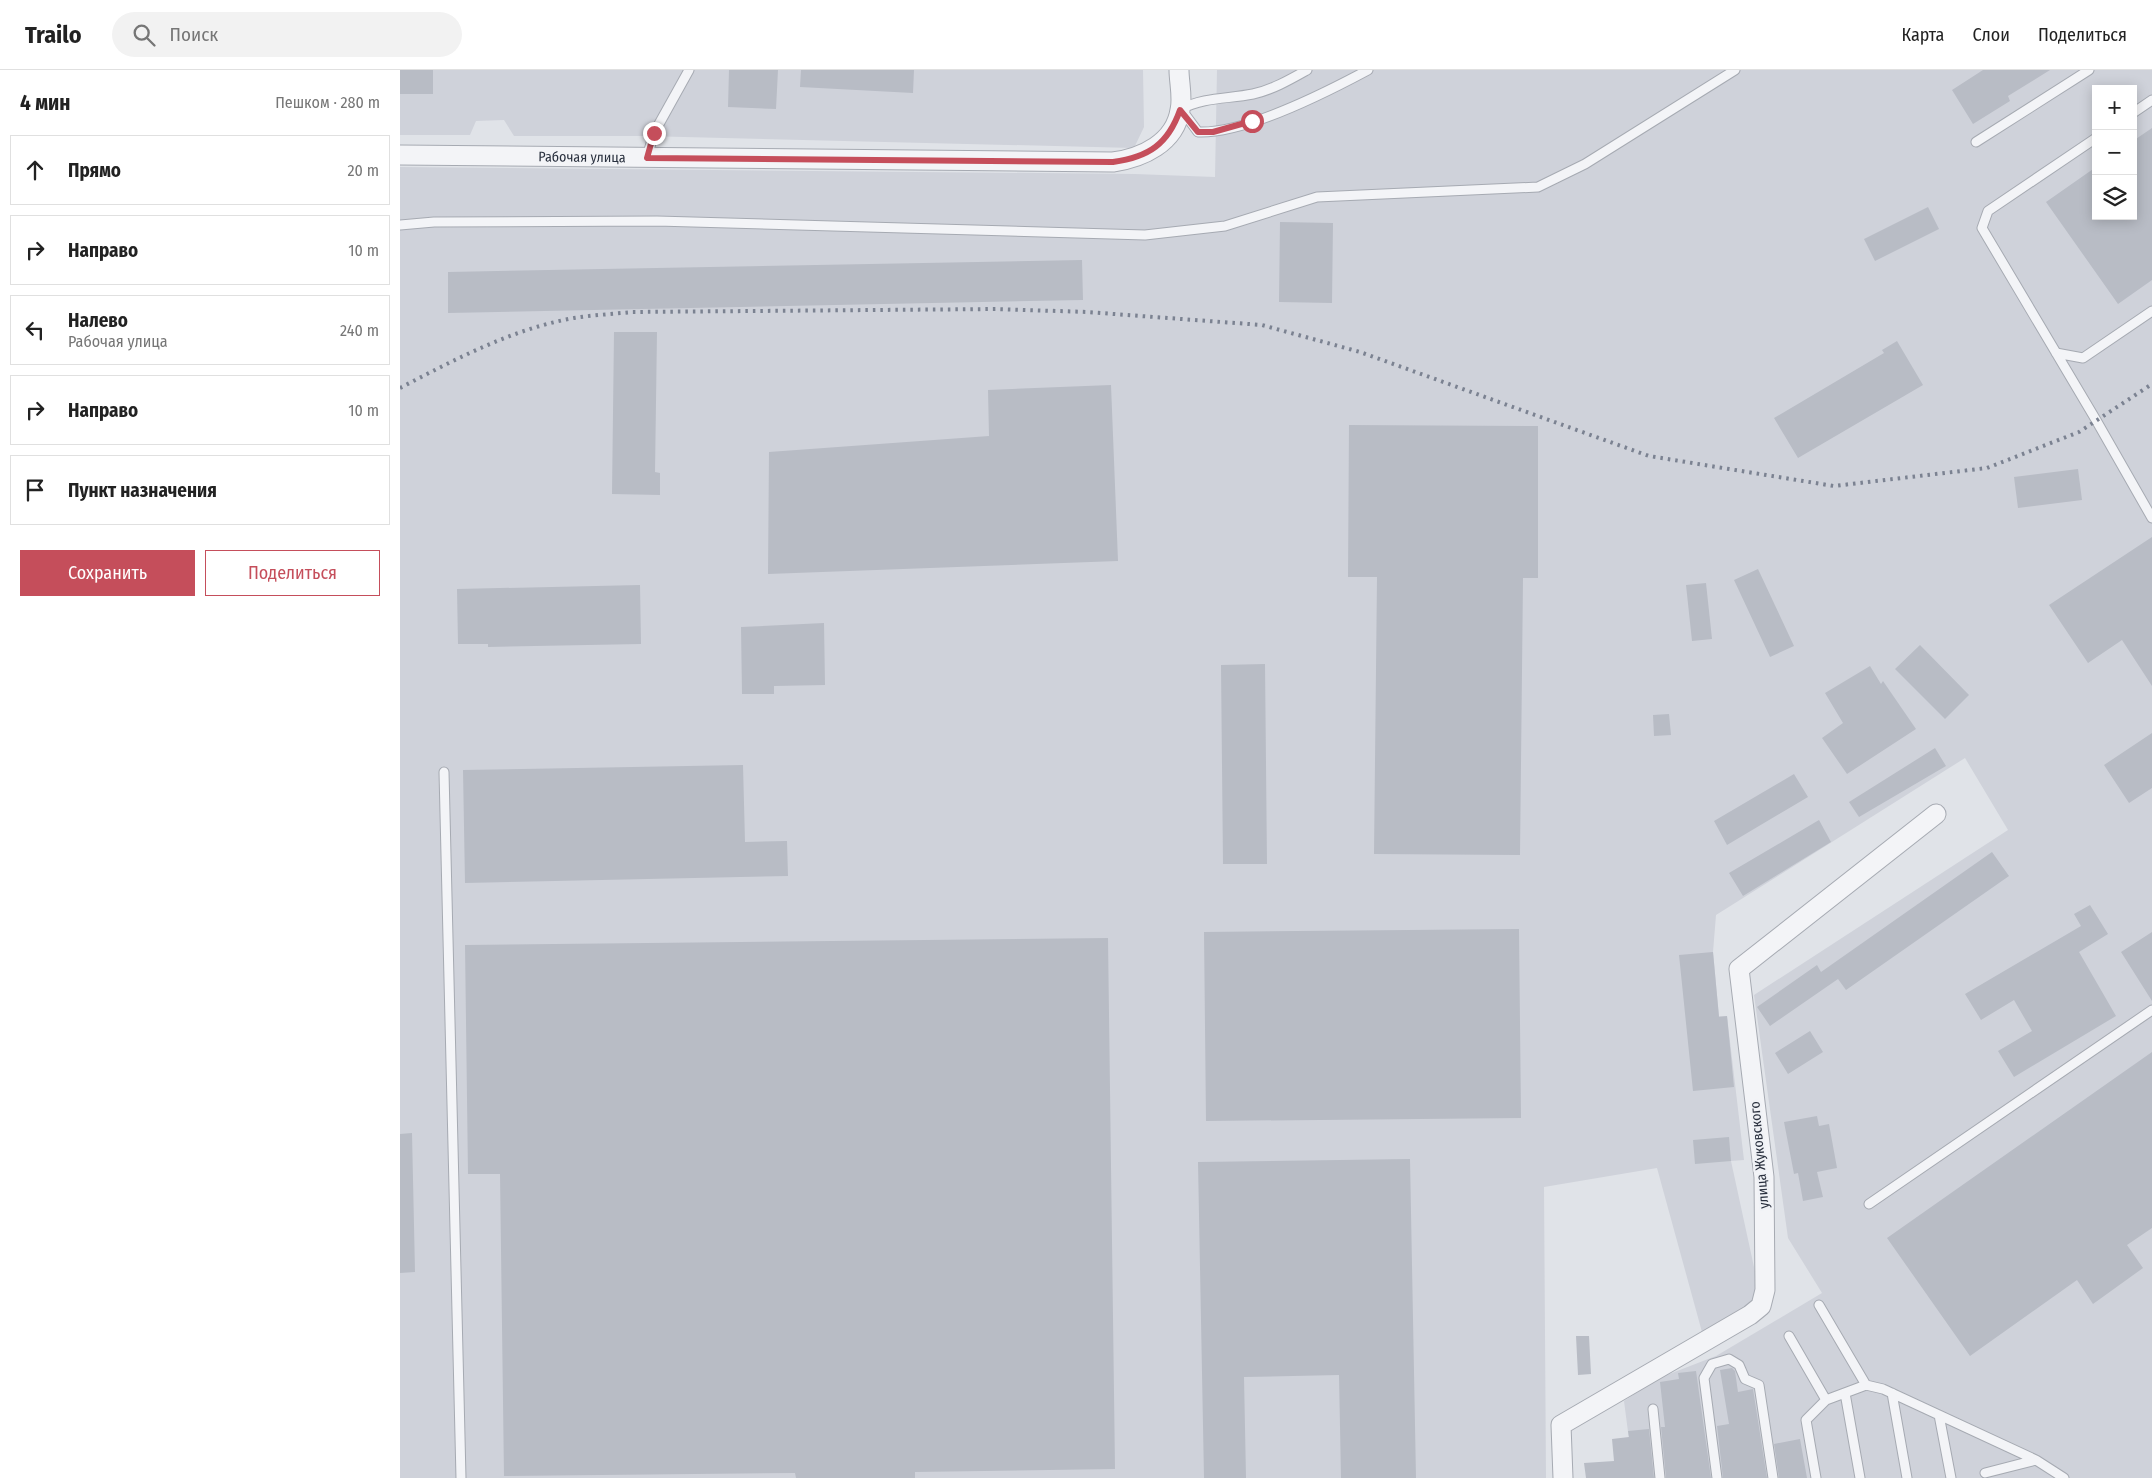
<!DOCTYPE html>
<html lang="ru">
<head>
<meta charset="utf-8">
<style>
  :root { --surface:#fff; --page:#f2f2f2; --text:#222; --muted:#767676; --line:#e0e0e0; --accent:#c54e5b }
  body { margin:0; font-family:"Fira Sans Condensed",sans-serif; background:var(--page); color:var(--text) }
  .controls { position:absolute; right:15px; top:15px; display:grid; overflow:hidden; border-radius:0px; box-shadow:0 2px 12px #0003 }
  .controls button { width:45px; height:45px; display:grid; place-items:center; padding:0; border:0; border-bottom:1px solid var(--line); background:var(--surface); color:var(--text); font:25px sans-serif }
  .stop { position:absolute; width:15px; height:15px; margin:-11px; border:4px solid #c54e5b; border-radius:50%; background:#fff }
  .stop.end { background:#c54e5b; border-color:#fff; box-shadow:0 1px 5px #0008 }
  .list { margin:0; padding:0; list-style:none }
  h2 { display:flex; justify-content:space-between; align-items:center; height:65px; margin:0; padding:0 20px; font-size:21px }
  h2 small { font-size:16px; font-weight:400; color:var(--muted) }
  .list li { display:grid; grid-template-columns:32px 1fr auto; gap:15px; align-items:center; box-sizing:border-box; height:70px; margin:0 10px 10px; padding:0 10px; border:1px solid var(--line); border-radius:0px }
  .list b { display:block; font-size:19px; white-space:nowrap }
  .list p { margin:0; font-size:16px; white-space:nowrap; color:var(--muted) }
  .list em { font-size:16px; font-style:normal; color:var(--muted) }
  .actions { display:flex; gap:10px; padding:15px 20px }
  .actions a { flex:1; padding:11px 0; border:1px solid var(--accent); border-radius:0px; text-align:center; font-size:18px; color:var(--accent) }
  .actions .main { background:var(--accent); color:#fff }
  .icon { flex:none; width:28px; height:28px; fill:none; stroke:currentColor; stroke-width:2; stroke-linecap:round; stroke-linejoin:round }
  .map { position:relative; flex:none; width:1752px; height:1408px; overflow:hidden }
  header { display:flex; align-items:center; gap:30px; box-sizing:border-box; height:70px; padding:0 25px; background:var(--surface); border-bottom:1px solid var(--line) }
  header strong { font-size:24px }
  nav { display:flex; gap:28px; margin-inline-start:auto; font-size:18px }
  .search { width:350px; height:45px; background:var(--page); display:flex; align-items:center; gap:12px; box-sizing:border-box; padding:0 18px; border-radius:28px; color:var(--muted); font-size:19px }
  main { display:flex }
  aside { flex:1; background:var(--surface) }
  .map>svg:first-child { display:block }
  .built { fill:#cfd2da; fill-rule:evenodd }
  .building { fill:#b8bcc5 }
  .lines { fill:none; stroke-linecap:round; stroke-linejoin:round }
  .lane-casing { stroke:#a6aab2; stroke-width:11 }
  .street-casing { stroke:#a6aab2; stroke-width:21 }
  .lane { stroke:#f3f4f7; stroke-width:9 }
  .street { stroke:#f3f4f7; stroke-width:19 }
  .rail { stroke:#7b8291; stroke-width:4; stroke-dasharray:2.5 5; stroke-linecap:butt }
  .route { stroke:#c54e5b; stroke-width:6 }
  .labels { text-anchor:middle; stroke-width:4.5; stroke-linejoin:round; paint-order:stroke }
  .street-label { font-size:14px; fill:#2a313f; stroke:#f0f2f6 }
</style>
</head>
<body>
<header>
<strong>Trailo</strong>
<div class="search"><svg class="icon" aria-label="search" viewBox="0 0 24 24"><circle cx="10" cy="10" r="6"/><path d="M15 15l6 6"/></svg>Поиск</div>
<nav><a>Карта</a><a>Слои</a><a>Поделиться</a></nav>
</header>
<main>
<aside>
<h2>4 мин<small>Пешком · 280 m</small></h2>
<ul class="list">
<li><svg class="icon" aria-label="ahead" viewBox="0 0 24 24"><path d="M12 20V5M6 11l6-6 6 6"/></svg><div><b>Прямо</b></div><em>20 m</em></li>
<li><svg class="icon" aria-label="right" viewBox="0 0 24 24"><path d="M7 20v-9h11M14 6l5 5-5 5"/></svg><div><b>Направо</b></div><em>10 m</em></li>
<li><svg class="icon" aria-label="left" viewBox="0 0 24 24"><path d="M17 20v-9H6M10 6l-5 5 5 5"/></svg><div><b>Налево</b><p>Рабочая улица</p></div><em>240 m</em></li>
<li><svg class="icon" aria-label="right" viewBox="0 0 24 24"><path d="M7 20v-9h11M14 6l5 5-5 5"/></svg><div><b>Направо</b></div><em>10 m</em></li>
<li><svg class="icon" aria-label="arrive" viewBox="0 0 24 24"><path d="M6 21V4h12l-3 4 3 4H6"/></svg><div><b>Пункт назначения</b></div></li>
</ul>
<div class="actions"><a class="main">Сохранить</a><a>Поделиться</a></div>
</aside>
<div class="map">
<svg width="1752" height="1408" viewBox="0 0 1752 1408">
  <rect width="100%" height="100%" fill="#e0e3e8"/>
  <path class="built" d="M 0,0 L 743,0 L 744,57 L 734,78 L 244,66 L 114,66 L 104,50 L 76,51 L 70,65 L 0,65 Z
    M 817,0 L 1752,0 L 1752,1408 L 1234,1408 L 1224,1331 L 1259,1308 L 1316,1286 L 1422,1223 L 1388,1168 L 1354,925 L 1608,760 L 1565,688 L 1316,845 L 1313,882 L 1319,946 L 1327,946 L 1344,1090 L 1331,1091 L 1359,1220 L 1358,1230 L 1300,1271 L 1302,1262 L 1257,1098 L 1144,1117 L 1146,1408 L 0,1408 L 0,97 L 735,104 L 815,107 ZM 1696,19 L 1733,19 L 1733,146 L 1696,146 Z"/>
  <path class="building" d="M 0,0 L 33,0 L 33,24 L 0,24 Z
    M 329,0 L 378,0 L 376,39 L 328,37 Z
    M 401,0 L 514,0 L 513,23 L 400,17 Z
    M 1583,0 L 1650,0 L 1608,26 L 1610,31 L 1573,54 L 1552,20 Z
    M 1752,58 L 1752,210 L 1718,234 L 1646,132 L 1696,97 L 1696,146 L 1733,146 L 1733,71 Z
    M 1528,137 L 1539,159 L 1475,191 L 1464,169 Z
    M 880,152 L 933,153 L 932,233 L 879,232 Z
    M 682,190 L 683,230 L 48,243 L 48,202 Z
    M 214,262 L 257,262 L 255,402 L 260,403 L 260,425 L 212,424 Z
    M 1497,271 L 1523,315 L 1398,388 L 1374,348 L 1484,283 L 1482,280 Z
    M 711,315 L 718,491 L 368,504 L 369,382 L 589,366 L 588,320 Z
    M 949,355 L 1138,356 L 1138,508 L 1123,508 L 1120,785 L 974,784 L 977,507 L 948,507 Z
    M 1678,399 L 1682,430 L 1618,438 L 1614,407 Z
    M 1752,467 L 1752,616 L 1722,570 L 1688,593 L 1649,535 Z
    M 1358,499 L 1394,576 L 1370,587 L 1334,510 Z
    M 1306,513 L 1312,569 L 1292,571 L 1286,515 Z
    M 240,515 L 241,574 L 88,577 L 88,574 L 58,574 L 57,519 Z
    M 424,553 L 425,615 L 374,616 L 374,624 L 342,624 L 341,557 Z
    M 1520,575 L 1569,625 L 1545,649 L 1495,599 Z
    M 865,594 L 867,794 L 823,794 L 821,595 Z
    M 1470,596 L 1481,614 L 1483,611 L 1516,659 L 1447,704 L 1422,668 L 1443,653 L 1425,623 Z
    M 1269,644 L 1271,665 L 1254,666 L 1253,645 Z
    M 1752,663 L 1752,718 L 1729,733 L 1704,695 Z
    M 1535,678 L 1546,696 L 1459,747 L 1449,732 Z
    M 343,695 L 345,772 L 387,771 L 388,806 L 65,813 L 63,700 Z
    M 1394,704 L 1408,727 L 1327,775 L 1314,751 Z
    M 1419,750 L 1431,772 L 1343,826 L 1329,803 Z
    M 1592,782 L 1609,806 L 1446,920 L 1438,909 L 1370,956 L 1357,937 L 1417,895 L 1421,902 Z
    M 1690,835 L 1708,864 L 1679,882 L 1716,946 L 1614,1007 L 1598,981 L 1632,961 L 1614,930 L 1581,950 L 1565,924 L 1681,856 L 1674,844 Z
    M 1119,859 L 1121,1048 L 806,1051 L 804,862 Z
    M 1752,862 L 1752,931 L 1721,882 Z
    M 708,868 L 715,1399 L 515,1402 L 515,1408 L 396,1408 L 395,1403 L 104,1406 L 100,1104 L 68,1104 L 65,875 Z
    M 1313,882 L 1319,947 L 1327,946 L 1334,1017 L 1293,1021 L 1279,885 Z
    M 1410,961 L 1423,982 L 1388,1004 L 1375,983 Z
    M 1752,982 L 1752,1158 L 1727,1175 L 1743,1198 L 1693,1234 L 1677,1210 L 1570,1286 L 1487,1168 Z
    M 1417,1046 L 1419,1056 L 1429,1054 L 1437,1098 L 1417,1102 L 1423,1127 L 1403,1131 L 1398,1103 L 1394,1104 L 1384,1052 Z
    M 12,1063 L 15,1202 L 0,1203 L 0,1064 Z
    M 1329,1067 L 1331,1091 L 1295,1094 L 1293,1070 Z
    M 1010,1089 L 1016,1408 L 941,1408 L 939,1305 L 844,1307 L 846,1408 L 804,1408 L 798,1092 Z
    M 1176,1266 L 1189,1266 L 1191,1304 L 1178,1305 Z
    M 1332,1298 L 1335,1301 L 1338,1322 L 1353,1319 L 1367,1408 L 1323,1408 L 1317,1356 L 1329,1354 L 1320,1300 Z
    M 1296,1301 L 1311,1408 L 1266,1408 L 1261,1357 L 1265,1357 L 1260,1312 L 1279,1309 L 1278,1303 Z
    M 1249,1359 L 1254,1408 L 1186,1408 L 1184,1393 L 1214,1391 L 1212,1369 L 1229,1367 L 1228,1361 Z
    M 1400,1369 L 1407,1408 L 1379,1408 L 1374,1374 Z"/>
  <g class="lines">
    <g class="lane-casing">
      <path id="lane" d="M 907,0 C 891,9 872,20 853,24 C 828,29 804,27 781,39 L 798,62 C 844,64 927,22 968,0
        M 1733,43 L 1752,30
        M 1696,68 L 1588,141 L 1582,158 L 1696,350 L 1752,448
        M 1576,72 L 1689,0
        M 247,87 L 254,63 L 289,0
        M 0,155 L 34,152 L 257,151 L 745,165 L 825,156 L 917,127 L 1138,117 L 1185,94 L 1335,0
        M 1656,283 L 1683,288 L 1752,241
        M 44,702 L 61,1408
        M 1469,1134 L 1752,940
        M 1419,1235 L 1466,1315
        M 1389,1266 L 1426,1330
        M 1445,1323 L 1460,1408
        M 1492,1323 L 1507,1408
        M 1253,1339 L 1260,1408
        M 1539,1345 L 1551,1408
        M 1585,1403 L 1636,1390
        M 1317,1408 L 1304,1308 L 1312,1294 L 1329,1289 L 1339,1295 L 1345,1309 L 1359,1315 L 1373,1408
        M 1416,1408 L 1406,1350 L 1426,1330 L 1466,1315 L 1483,1319 L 1636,1390 L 1664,1408"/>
    </g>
    <g class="street-casing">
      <g id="street">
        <path id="s1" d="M 0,85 L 713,92 C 742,88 775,73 780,40 C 783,28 779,12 779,0"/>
        <path d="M 1163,1408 L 1161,1355 L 1350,1245 L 1361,1236 L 1365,1220 L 1364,1107 L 1339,899 L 1536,744"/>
      </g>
    </g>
    <use href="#lane" class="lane"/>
    <use href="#street" class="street"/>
    <path class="rail" d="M 0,318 C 56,289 112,259 174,248 C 193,245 213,244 232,242 L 596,239 L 687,242 L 862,255 L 960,282 L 1249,386 L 1434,416 L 1587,398 L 1679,362 L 1752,314"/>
  </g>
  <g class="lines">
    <path class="route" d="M 254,63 L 247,88 L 713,92 C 749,87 768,74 780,40 L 798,62 L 813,62 L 852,51"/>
  </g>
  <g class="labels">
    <g class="street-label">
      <text dy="5" stroke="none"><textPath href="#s1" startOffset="182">Рабочая улица</textPath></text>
      <text transform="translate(1359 1085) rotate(-95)" y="5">улица Жуковского</text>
    </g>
  </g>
</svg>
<div class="controls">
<button>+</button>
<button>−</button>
<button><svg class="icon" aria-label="layers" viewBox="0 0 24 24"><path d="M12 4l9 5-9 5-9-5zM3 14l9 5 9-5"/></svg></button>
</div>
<div class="stop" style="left:852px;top:51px"></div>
<div class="stop end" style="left:254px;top:63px"></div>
</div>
</main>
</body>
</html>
